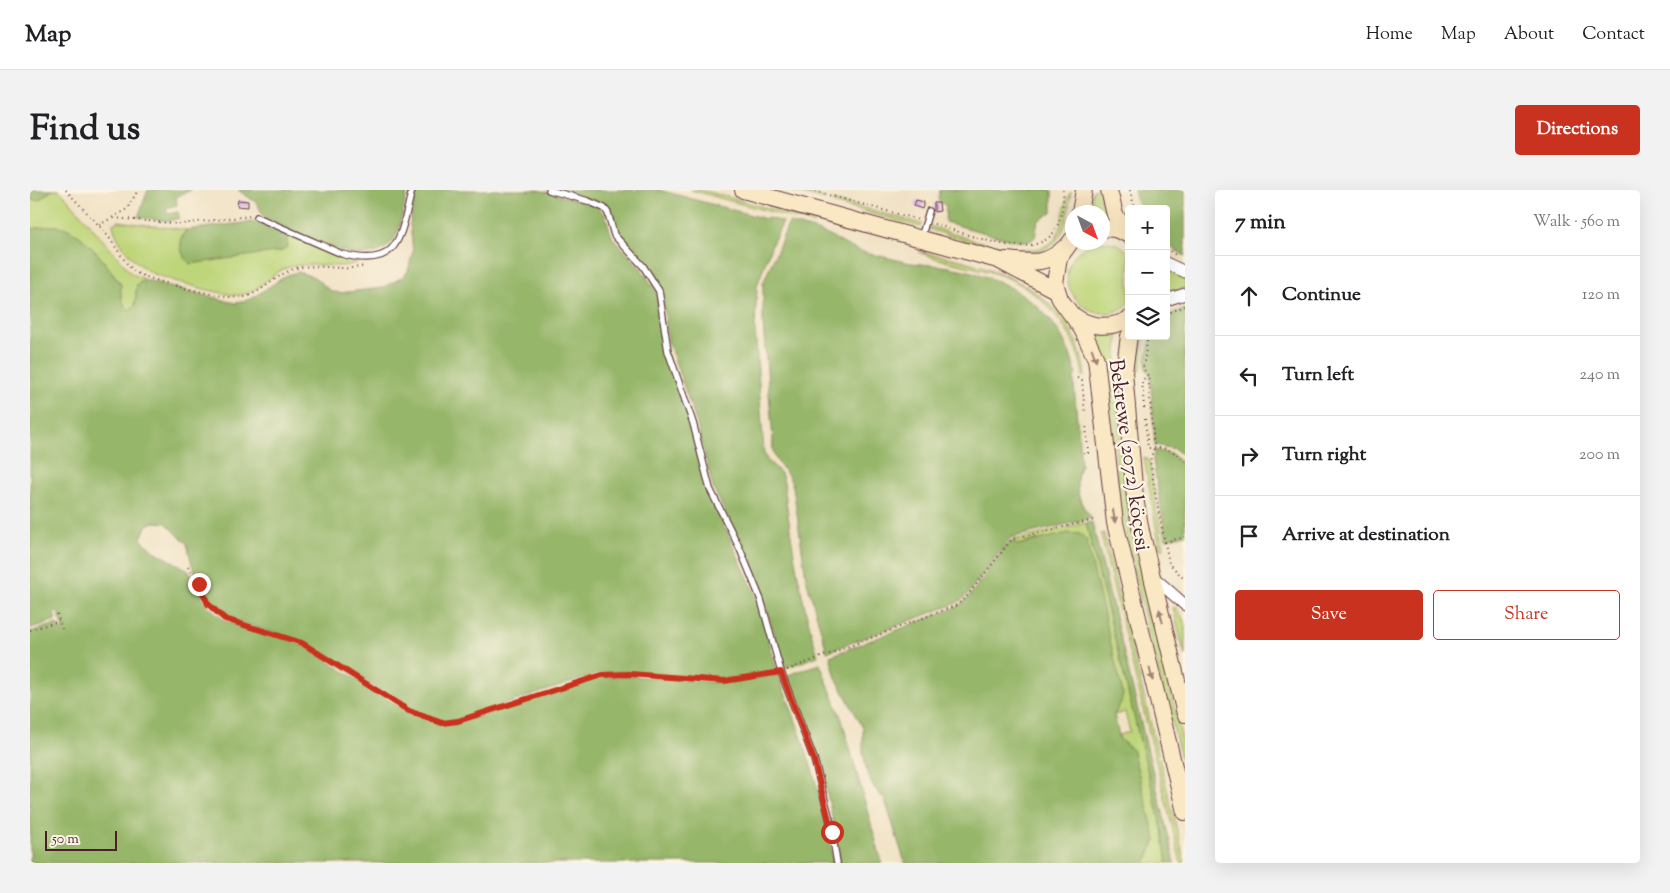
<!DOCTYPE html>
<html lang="en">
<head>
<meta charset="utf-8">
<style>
  :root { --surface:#fff; --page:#f2f2f2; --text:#202124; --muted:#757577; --line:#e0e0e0; --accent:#c8321e }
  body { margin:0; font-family:"Sorts Mill Goudy",serif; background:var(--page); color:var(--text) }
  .controls { position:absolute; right:15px; top:15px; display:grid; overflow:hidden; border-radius:5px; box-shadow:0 5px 20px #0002 }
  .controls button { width:45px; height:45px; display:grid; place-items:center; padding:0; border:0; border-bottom:1px solid var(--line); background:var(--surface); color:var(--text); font:25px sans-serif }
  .compass { position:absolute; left:1035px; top:15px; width:45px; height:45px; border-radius:50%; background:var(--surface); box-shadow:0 5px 20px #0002; rotate:139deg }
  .scale { position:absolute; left:15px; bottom:12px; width:72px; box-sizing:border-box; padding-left:5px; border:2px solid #4a1f2b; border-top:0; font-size:14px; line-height:18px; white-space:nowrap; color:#4a1f2b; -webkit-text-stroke:4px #fcf5e5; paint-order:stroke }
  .stop { position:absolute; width:15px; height:15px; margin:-11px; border:4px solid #c8321e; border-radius:50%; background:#fff }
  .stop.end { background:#c8321e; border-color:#fff; box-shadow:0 1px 5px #0008 }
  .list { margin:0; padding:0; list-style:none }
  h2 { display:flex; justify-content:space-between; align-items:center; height:65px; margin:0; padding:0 20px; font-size:21px }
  h2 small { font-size:16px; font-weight:400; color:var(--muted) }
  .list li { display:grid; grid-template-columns:32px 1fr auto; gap:15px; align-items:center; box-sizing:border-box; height:80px; padding:0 20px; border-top:1px solid var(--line) }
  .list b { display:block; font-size:19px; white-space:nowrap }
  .list em { font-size:16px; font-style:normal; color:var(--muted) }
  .actions { display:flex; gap:10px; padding:15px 20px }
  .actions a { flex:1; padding:11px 0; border:1px solid var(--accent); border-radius:5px; text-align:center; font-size:18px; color:var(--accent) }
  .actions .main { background:var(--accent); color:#fff }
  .icon { flex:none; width:28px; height:28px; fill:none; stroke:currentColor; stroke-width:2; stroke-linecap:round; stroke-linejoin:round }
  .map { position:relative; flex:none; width:1155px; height:673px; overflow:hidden; border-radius:5px }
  header { display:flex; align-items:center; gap:30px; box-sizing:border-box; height:70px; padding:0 25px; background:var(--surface); border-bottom:1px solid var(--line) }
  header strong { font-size:24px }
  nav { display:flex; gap:28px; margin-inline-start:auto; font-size:18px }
  .intro { display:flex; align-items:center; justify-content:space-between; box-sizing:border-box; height:120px; padding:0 30px }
  h1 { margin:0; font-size:35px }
  .button { padding:12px 22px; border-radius:5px; background:var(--accent); color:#fff; font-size:18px; font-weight:700 }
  main { display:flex; gap:30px; padding:0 30px }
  aside { flex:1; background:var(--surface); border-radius:5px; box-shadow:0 5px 20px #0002 }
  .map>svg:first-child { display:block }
  .green { fill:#bed579; stroke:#847a52 }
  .forest { fill:#96b669; stroke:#706a4a }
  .building { fill:#d6aee7 }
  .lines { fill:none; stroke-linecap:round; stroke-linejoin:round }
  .lane-casing { stroke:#633c42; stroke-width:8 }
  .street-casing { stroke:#633c42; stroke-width:13 }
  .secondary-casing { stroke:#633c42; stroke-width:18 }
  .path { stroke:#633c42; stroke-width:2; stroke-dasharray:1 4; stroke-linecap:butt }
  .lane { stroke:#fff; stroke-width:5.5 }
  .street { stroke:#fff; stroke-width:11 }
  .secondary { stroke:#fae7c3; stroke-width:16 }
  .oneway { fill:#a28377 }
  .route { stroke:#c8321e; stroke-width:6 }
  .labels { text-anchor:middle; stroke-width:4.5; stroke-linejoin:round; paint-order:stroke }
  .street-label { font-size:21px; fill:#4a1f2b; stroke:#fcf5e5 }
</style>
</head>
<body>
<header>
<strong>Map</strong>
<nav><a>Home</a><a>Map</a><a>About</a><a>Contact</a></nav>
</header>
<div class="intro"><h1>Find us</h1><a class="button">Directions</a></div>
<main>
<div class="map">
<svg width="1155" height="673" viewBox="0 0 1155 673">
  <rect width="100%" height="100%" fill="#fcf5e5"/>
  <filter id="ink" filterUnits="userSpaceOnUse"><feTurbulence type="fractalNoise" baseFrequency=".02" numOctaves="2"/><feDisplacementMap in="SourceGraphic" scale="10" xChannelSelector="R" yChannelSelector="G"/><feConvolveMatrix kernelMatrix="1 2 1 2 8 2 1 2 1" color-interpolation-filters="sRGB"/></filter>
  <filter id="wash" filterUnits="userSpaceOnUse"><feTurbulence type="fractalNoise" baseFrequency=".0096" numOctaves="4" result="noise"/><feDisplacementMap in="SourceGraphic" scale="20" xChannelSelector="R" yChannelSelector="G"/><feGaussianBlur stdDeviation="1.12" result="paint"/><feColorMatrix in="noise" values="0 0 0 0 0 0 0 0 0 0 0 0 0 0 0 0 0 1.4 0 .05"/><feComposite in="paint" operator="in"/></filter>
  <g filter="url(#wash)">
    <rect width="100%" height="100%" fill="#f0e1c3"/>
    <path class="green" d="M 22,0 L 29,0 L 37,8 L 102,84 L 116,90 L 107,94 L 105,115 L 99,120 C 91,113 90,104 91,94 L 72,69 L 0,39 L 0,10 L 9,10 Z
      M 661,0 L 672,0 L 785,31 L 784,34 Z
      M 757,0 L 768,0 L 795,8 L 795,10 Z
      M 1063,0 L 1071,0 L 1079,29 L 1073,29 L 1072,22 L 1059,22 Z
      M 1041,2 C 1039,18 1037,38 1027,50 C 1004,79 928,47 898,39 L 899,36 C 928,44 1007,78 1027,46 C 1033,35 1034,9 1041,2 Z
      M 804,10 L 892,34 L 891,37 L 803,13 Z
      M 88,31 L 156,40 L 150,50 L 258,56 L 256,45 L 304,65 L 331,71 C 308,82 284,70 260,77 C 241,81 230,102 211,105 C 198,107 135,89 122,83 C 106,75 85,52 83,34 Z
      M 1073,51 L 1088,54 L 1099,62 L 1099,113 C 1066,144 1016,96 1047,63 C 1055,54 1066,55 1073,51 Z
      M 888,62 C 960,72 1046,101 1055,186 L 1053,186 C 1048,143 1013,101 973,86 C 945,76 915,73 888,62 Z
      M 1136,79 L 1155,89 L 1155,98 L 1136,104 Z
      M 1088,144 L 1085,193 L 1095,306 L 1105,356 L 1155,562 L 1155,584 C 1133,493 1105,401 1090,308 C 1082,254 1085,199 1068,147 Z
      M 1112,146 L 1116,146 L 1111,179 L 1108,182 Z
      M 1114,267 L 1119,271 L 1134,358 L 1130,359 Z
      M 1056,333 L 1132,639 L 1137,673 L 1115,673 L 1126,650 L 1102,560 L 1090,550 L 1089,545 L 1100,542 L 1095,522 L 1084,525 L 1091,512 L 1008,349 L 988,355 L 982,351 Z
      M 1074,343 L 1079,365 L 1155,673 L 1151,673 L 1076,367 L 1071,344 Z
      M 1145,417 L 1155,432 L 1155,466 L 1143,418 Z"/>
    <path class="forest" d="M 0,0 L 22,0 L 9,10 L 1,10 Z
      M 118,0 L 161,0 L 146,7 L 147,15 L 136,18 L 137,24 L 148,22 L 149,28 L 138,31 L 108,27 Z
      M 208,0 L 378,0 C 367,38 373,65 324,65 L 269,45 L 234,27 L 227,13 Z
      M 386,0 L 508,0 L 565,15 L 575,24 L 582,47 L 610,77 L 626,101 L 635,160 L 660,235 L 677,299 L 728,410 L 747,480 L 714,488 L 693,489 L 598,482 L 570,483 L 427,530 L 411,531 L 380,520 L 272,451 L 202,430 L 191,424 L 174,403 L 162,374 L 157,354 L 136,333 L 124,332 L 116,336 L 111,349 L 121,359 L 158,380 L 177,415 L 195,431 L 244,444 L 278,458 L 379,523 L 412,534 L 429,533 L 570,487 L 599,486 L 694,493 L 748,485 C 773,547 794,607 803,673 L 0,673 L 0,442 L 27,434 L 29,441 L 34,439 L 28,422 L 24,424 L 26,430 L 0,438 L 0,39 C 9,38 19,35 28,36 C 51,38 79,77 91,95 C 90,104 91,113 99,120 L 105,115 L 107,94 L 116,90 L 205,113 L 221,109 L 257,85 L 268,82 L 284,87 L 301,101 L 309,103 L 352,98 L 373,87 L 378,81 L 383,61 L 380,34 Z
      M 528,0 L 629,0 L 736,29 L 738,28 L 753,32 L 742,54 L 727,96 L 725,138 L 734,263 L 737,270 L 751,283 L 754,292 C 761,354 770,406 788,466 L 755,478 L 733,408 L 716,363 L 683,298 L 667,234 L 638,151 L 632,101 L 629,93 L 589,45 L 580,21 L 570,12 Z
      M 910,0 L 1022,0 L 1022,22 L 1008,31 L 1005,47 L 1000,51 L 985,51 L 915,32 L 916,16 L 908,10 Z
      M 1104,0 L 1155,0 L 1155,66 L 1136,54 L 1136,19 L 1109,19 Z
      M 230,31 L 256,45 L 258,56 L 252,61 L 160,74 C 149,62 148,54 156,40 Z
      M 759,33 C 771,37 784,39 795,44 C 805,48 813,54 822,58 C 836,64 852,66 867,70 C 884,75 901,74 919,77 C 980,87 1033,121 1046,185 L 1044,187 L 1044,195 L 1051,275 C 1042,293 1049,315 1062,328 L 980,348 L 936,406 L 927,413 L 797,462 L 776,388 L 763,296 C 756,276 740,273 743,250 L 733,134 L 733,93 Z
      M 1155,119 L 1155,267 L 1145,259 L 1125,255 L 1120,184 L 1116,179 L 1116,168 L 1121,146 L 1136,146 L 1136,126 Z
      M 1125,260 L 1142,264 L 1155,276 L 1155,344 L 1136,349 L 1123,270 Z
      M 1062,332 L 1145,673 L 1137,673 L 1132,639 L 1056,333 Z
      M 1038,343 L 1050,344 L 1056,349 L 1093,504 L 1091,512 L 1084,525 L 1090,550 L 1102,559 L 1126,650 L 1115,673 L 875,673 L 855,610 L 842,595 L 836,578 L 833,563 L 833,538 L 806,488 L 800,466 L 927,417 L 938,408 L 976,356 L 982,351 L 988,355 Z
      M 790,474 L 812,530 L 852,673 L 810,673 C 802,617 789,562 767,510 C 763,502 759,494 755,486 Z"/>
    <g id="blocks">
      <path class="building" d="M 208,10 L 218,11 L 218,17 L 207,16 Z
        M 886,10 L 894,12 L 892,19 L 884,16 Z
        M 904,13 L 909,13 L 910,21 L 904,22 Z"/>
    </g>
  </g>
  <g filter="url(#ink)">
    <use href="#blocks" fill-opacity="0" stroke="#633c42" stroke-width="1"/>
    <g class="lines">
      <g class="lane-casing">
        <path id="lane" d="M 519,0 L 558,11 L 574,18 L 578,23 L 584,45 L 613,76 L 629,101 L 638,161 L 663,233 L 680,299 L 710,359 L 731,410 L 751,482 L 784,569 L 800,630 L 807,673
          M 227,27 L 312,64 C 371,80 370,45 382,0
          M 891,48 L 899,21"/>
      </g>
      <g class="street-casing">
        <path id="street" d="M 1136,73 L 1155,82
          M 1136,110 L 1155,104
          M 1121,385 L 1155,415"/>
      </g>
      <g class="secondary-casing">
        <path id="secondary" d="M 713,0 L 968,70 L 1027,101
          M 1079,0 L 1085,25 L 1099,44
          M 1050,22 L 1054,0
          M 1072,38 L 1085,39 L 1099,45
          M 1042,50 L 1029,68 L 1025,93 L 1030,109 L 1052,139 L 1066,169 L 1085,333 L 1155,622
          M 976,70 C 1000,72 1016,76 1034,58
          M 1044,126 C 1060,138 1081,139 1099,129
          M 1099,146 L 1094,182 L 1105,308 L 1111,341 L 1155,524"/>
      </g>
      <path class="path" d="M 36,0 C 49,15 64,29 77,45 C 86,56 93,71 104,81 C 114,90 201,111 214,107 C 234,102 247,83 267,78 C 289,73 312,82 334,76
        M 780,0 L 890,30
        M 1100,0 L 1105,19
        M 84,28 L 150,34 L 220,26
        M 904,34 C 937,43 1012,78 1028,34 C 1032,23 1034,11 1033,0
        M 69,35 L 97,19 L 108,0
        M 1136,58 L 1147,66
        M 1136,124 L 1155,116
        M 1118,146 L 1113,178 L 1118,186 L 1124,258 L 1120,271 L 1126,308 L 1139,373 L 1155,390
        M 1047,188 L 1052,190 L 1055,223
        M 1114,218 L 1112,190 L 1118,186
        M 1115,229 L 1118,258 C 1133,257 1145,259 1155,272
        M 1053,264 L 1058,263 L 1056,234
        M 1135,352 L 1155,347
        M 158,377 L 178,414 L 195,429 L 272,453 L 379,521 L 412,533 L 428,531 L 572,485 L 599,484 L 694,491 L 743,484
        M 27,424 L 32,439
        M 0,440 L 29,431
        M 757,480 L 927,415 L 937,406 L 982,349 L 1064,330"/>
      <use href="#lane" class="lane"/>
      <use href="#street" class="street"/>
      <use href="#secondary" class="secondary"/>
    </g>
    <defs><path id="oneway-solid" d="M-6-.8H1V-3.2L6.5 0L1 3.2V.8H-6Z" transform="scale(1.25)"/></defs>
    <g class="oneway">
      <use href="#oneway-solid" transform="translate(1064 165) rotate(71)"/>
      <use href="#oneway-solid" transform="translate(1084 326) rotate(80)"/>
      <use href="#oneway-solid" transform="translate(1131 426) rotate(-104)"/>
      <use href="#oneway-solid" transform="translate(1121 484) rotate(76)"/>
    </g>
  </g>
  <g class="lines" filter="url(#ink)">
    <path class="route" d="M 169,394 L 178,414 L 195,429 L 272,453 L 379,521 L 412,533 L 428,531 L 572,485 L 599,484 L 694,491 L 751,482 L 784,570 L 802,642"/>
  </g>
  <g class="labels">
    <g class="street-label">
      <text transform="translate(1100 265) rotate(82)" y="7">Bekrewe (2072) köçesi</text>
    </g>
  </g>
</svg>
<div class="controls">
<button>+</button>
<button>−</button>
<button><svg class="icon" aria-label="layers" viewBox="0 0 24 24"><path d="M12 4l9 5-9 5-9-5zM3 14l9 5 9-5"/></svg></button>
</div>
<svg class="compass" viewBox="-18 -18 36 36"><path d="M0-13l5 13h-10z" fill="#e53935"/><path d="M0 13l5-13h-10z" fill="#757577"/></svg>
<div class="scale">50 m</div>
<div class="stop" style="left:802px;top:642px"></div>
<div class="stop end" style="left:169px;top:394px"></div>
</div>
<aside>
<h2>7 min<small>Walk · 560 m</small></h2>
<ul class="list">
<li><svg class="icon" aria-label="ahead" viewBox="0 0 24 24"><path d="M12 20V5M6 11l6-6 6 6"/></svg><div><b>Continue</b></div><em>120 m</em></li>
<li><svg class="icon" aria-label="left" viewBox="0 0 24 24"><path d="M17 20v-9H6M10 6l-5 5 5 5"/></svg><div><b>Turn left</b></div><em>240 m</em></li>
<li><svg class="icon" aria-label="right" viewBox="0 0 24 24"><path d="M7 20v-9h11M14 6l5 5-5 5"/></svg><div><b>Turn right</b></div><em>200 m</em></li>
<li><svg class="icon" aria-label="arrive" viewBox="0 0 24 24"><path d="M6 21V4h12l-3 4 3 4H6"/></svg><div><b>Arrive at destination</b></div></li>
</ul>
<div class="actions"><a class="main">Save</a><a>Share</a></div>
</aside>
</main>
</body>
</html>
